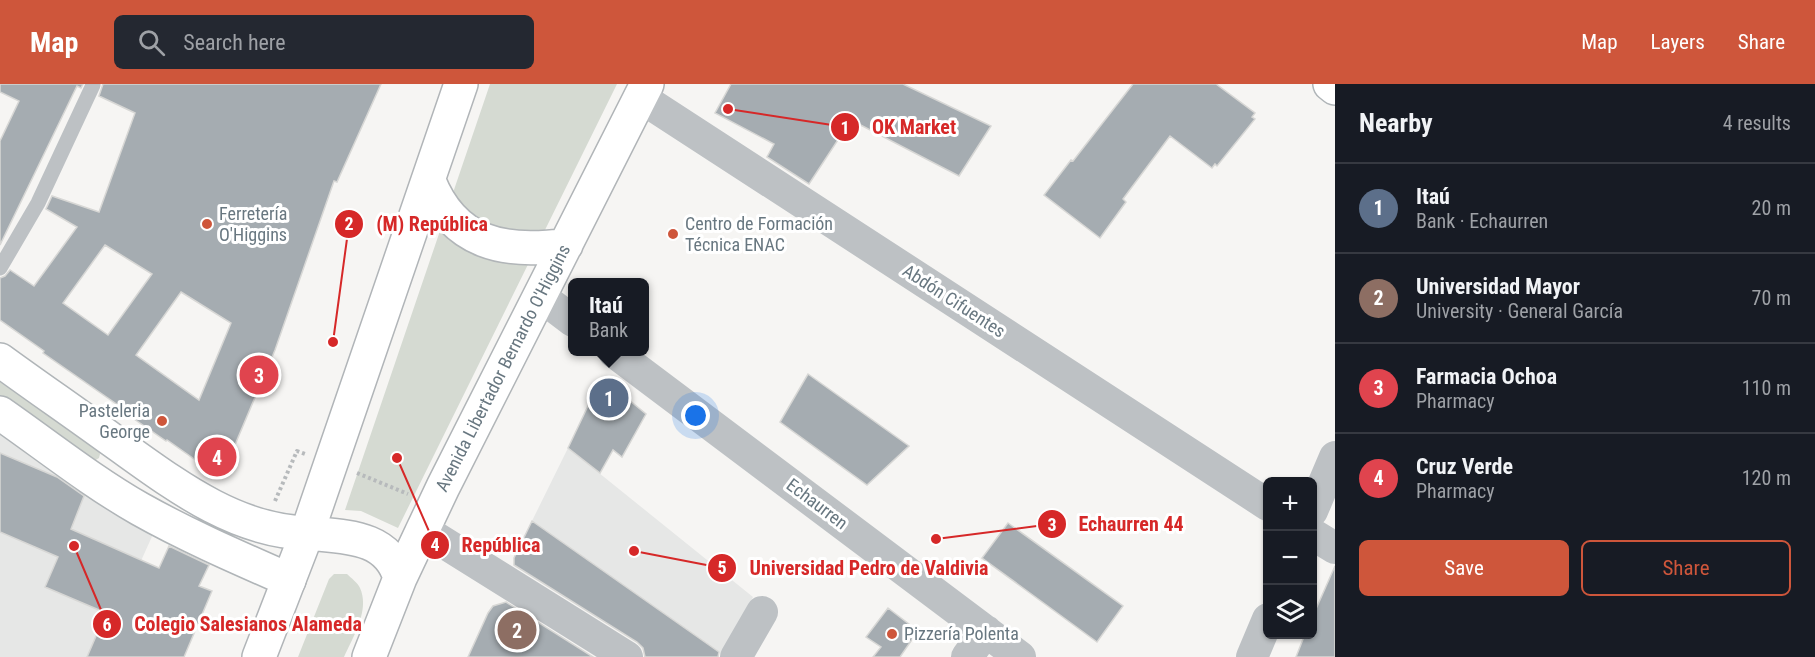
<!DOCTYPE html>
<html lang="en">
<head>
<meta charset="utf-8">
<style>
  :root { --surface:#171b24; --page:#242831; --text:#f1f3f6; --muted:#9ea1a6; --line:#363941; --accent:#ce563b }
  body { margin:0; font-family:"Roboto Condensed",sans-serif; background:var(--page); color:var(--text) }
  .controls { position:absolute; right:18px; bottom:18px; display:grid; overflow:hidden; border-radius:9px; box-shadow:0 2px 4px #0004 }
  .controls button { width:54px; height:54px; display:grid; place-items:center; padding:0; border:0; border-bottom:2px solid var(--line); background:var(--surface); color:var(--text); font:30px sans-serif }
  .you { position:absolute; left:696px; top:332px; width:21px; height:21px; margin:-15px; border:4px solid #fff; border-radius:50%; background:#1a73e8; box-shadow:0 0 0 9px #1a73e833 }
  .badge { display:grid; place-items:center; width:39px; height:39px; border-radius:50%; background:var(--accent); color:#fff; font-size:20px; font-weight:700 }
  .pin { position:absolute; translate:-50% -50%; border:3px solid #fff; box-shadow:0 2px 6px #0006 }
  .popup { position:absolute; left:568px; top:194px; width:81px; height:78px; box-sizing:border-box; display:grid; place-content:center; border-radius:9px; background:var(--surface); filter:drop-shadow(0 2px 4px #0005); font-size:20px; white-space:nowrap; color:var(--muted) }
  .popup b { font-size:22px; color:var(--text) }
  .popup::after { content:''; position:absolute; left:50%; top:100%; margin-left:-12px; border:12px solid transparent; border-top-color:var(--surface) }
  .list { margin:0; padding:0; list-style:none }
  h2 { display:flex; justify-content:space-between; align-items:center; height:78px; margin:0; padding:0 24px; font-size:26px }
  h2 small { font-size:20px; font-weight:400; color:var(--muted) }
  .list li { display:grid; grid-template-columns:39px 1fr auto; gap:18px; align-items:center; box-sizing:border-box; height:90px; padding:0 24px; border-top:2px solid var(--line) }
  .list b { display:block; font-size:22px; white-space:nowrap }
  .list p { margin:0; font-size:20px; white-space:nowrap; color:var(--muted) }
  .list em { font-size:20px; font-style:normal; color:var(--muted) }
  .actions { display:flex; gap:12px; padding:18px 24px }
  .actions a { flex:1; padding:14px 0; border:2px solid var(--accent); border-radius:9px; text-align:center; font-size:21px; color:var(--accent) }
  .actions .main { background:var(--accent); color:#fff }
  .icon { flex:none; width:33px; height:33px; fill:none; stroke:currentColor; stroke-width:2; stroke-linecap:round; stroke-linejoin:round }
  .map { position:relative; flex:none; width:1335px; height:573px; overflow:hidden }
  header { display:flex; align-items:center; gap:36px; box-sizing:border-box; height:84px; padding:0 30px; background:var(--accent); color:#fff }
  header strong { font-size:28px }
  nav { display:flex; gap:33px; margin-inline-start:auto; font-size:21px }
  .search { width:420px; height:54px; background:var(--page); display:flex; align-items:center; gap:15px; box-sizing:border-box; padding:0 21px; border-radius:9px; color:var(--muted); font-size:22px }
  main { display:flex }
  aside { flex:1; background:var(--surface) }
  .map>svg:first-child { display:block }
  .built { fill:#e6e7e6 }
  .green { fill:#d5dad2 }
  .building { fill:#a5acb1; stroke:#d7d7d5; stroke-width:1.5; fill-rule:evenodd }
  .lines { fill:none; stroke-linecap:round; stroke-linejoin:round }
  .secondary-casing { stroke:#b0b5b8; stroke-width:36 }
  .primary-casing { stroke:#b1b5b8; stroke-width:36 }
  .path { stroke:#b7babc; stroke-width:4; stroke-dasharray:3 3; stroke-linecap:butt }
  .lane { stroke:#bdc1c4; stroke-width:15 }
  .street { stroke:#bdc1c4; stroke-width:32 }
  .secondary { stroke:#fff; stroke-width:33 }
  .primary { stroke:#fff; stroke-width:33 }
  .poi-dot { fill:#ce563b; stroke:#fff; stroke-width:2 }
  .labels { text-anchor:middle; stroke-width:6; stroke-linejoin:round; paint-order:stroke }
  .poi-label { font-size:18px; fill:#687780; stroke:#fff; text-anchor:start }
  .street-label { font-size:18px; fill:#687780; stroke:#fff }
  .leader { fill:none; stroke:#d62828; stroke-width:2 }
  .callout-dot { fill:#d62828; stroke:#fff; stroke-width:2 }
  .mark-label { font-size:18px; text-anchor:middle; font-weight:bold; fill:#fff }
  .callout-label { font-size:20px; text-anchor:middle; font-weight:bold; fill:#d62828; stroke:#fff; stroke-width:6; stroke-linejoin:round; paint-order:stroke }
</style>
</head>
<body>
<header>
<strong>Map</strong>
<div class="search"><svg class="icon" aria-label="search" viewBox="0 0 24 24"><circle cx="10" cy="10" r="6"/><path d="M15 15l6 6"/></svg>Search here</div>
<nav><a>Map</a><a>Layers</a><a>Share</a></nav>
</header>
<main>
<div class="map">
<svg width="1335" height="573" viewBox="0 0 1335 573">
  <rect width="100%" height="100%" fill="#f6f5f3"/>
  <path class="built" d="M 0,341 L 154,448 L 104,559 L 87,573 L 0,573 Z
    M 568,364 L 753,513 L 724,571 L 532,437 Z"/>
  <path class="green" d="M 490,0 L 617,0 L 398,444 L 361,427 L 345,426 Z
    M 0,294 L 97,362 L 100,370 L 99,374 L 94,377 L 0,315 Z
    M 334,490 L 347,490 C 351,494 358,499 360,504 C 370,526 353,553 344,573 L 298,573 L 329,495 Z"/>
  <path class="building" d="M 0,0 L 83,0 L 81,4 L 77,2 L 0,161 L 0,57 L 19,17 L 0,8 Z
    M 103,0 L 381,0 L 337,98 L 334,97 L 275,266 L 226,382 L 207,384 L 167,356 L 166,357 L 124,328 L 125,326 L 43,269 L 44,267 L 0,236 L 0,194 L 5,192 L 10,186 L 34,202 L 77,143 L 46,125 L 52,112 L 99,128 L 135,29 L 99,12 ZM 105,161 L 152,190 L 108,251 L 63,219 ZM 181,208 L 231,239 L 199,316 L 136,271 Z
    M 731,0 L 903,0 L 991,42 L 959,92 L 851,36 L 809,100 L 767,73 L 774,60 L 715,29 Z
    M 1133,0 L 1216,0 L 1255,29 L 1252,33 L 1255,35 L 1217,82 L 1215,80 L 1212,84 L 1170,52 L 1123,115 L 1126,118 L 1100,154 L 1044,111 L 1071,76 L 1073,77 Z
    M 808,290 L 909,362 L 867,401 L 780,338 Z
    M 612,302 L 646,330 L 622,373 L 613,366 L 600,389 L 568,364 L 597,303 Z
    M 0,369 L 57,393 L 84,412 L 71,445 L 159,484 L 169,462 L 209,481 L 199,502 L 212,507 L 184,573 L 87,573 L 106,529 L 45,503 L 58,473 L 0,448 Z
    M 532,437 L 719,568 L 718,573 L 645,573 L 643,564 L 637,558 L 514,481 L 514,474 Z
    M 1008,439 L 1123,522 L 1097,558 L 982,474 Z
    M 1335,482 L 1335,573 L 1296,573 L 1305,550 L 1312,550 L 1312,534 Z
    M 506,518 L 593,573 L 468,573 L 488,529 L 493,522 Z
    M 888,524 L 918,547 L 900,573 L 873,573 L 881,563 L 866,553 Z"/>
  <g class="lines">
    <g class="secondary-casing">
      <path id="secondary" d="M 1330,0 L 1335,4
        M 0,276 C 37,303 75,329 112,356 C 170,397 232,447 307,449
        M 0,329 C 46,361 91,397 140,425 C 188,452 239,474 289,496"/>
    </g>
    <g class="primary-casing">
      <path id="primary" d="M 429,97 C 454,160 505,170 566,161
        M 307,449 C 344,453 388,451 400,494
        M 259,573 L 307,449 L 461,0
        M 369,573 L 400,494 L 443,403 L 647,0"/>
    </g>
    <path class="path" d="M 357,389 L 408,410
      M 275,417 L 297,367 L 305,370"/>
    <path class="lane" d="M 0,184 L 38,119 L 93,1"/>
    <path class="street" d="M 640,13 L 1268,421
      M 540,212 L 573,237
      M 614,268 L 1020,573
      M 1312,427 L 1335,373
      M 422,445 L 627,573
      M 1312,450 L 1335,464
      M 736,573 L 762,528
      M 967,573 L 986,547
      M 1252,573 L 1268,535"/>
    <use href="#secondary" class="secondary"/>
    <use href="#primary" class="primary"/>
  </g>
  <g class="poi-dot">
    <circle cx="207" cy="140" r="6"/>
    <circle cx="673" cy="150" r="6"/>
    <circle cx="162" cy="337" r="6"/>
    <circle cx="892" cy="550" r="6"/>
  </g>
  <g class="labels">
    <g class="poi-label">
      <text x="219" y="136">Ferretería<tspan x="219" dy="21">O'Higgins</tspan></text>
      <text x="685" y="146">Centro de Formación<tspan x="685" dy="21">Técnica ENAC</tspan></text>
      <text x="150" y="333" text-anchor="end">Pasteleria<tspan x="150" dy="21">George</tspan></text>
      <text x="904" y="556">Pizzería Polenta</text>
    </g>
    <g class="street-label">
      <text transform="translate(954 217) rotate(33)" y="6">Abdón Cifuentes</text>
      <text transform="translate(503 284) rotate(-63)" y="6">Avenida Libertador Bernardo O'Higgins</text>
      <text transform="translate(817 420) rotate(37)" y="6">Echaurren</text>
    </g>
  </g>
  <path class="leader" d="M728 25L845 43M333 258L349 140M936 455L1052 440M397 374L435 461M634 467L722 484M74 462L107 540"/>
  <g class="callout-dot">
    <circle cx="728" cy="25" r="6"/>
    <circle cx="333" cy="258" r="6"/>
    <circle cx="936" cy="455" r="6"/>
    <circle cx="397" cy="374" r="6"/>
    <circle cx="634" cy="467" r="6"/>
    <circle cx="74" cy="462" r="6"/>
    <circle cx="845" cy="43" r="15"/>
    <circle cx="349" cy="140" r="15"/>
    <circle cx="1052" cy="440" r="15"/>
    <circle cx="435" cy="461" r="15"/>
    <circle cx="722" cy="484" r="15"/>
    <circle cx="107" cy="540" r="15"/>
  </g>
  <g class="mark-label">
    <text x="845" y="50">1</text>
    <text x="349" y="146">2</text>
    <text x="1052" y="447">3</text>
    <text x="435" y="467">4</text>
    <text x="722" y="490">5</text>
    <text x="107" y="547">6</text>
  </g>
  <g class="callout-label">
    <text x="914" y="50">OK Market</text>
    <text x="432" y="147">(M) República</text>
    <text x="1131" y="447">Echaurren 44</text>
    <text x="501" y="468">República</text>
    <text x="869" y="491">Universidad Pedro de Valdivia</text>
    <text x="248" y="547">Colegio Salesianos Alameda</text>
  </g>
</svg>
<div class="controls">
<button>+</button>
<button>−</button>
<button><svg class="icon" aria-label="layers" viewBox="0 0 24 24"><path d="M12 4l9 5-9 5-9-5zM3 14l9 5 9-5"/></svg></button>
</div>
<div class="you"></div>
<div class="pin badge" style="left:609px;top:314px;background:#5c6f8a">1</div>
<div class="popup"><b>Itaú</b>Bank</div>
<div class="pin badge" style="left:517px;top:546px;background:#8d6e63">2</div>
<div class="pin badge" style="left:259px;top:291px;background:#e0444e">3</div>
<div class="pin badge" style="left:217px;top:373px;background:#e0444e">4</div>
</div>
<aside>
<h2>Nearby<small>4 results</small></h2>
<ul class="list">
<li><span class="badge" style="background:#5c6f8a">1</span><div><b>Itaú</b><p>Bank · Echaurren</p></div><em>20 m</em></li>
<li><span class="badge" style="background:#8d6e63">2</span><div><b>Universidad Mayor</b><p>University · General García</p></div><em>70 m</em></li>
<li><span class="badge" style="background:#e0444e">3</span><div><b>Farmacia Ochoa</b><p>Pharmacy</p></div><em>110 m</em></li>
<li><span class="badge" style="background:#e0444e">4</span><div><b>Cruz Verde</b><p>Pharmacy</p></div><em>120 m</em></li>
</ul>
<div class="actions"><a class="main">Save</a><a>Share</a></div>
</aside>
</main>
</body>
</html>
